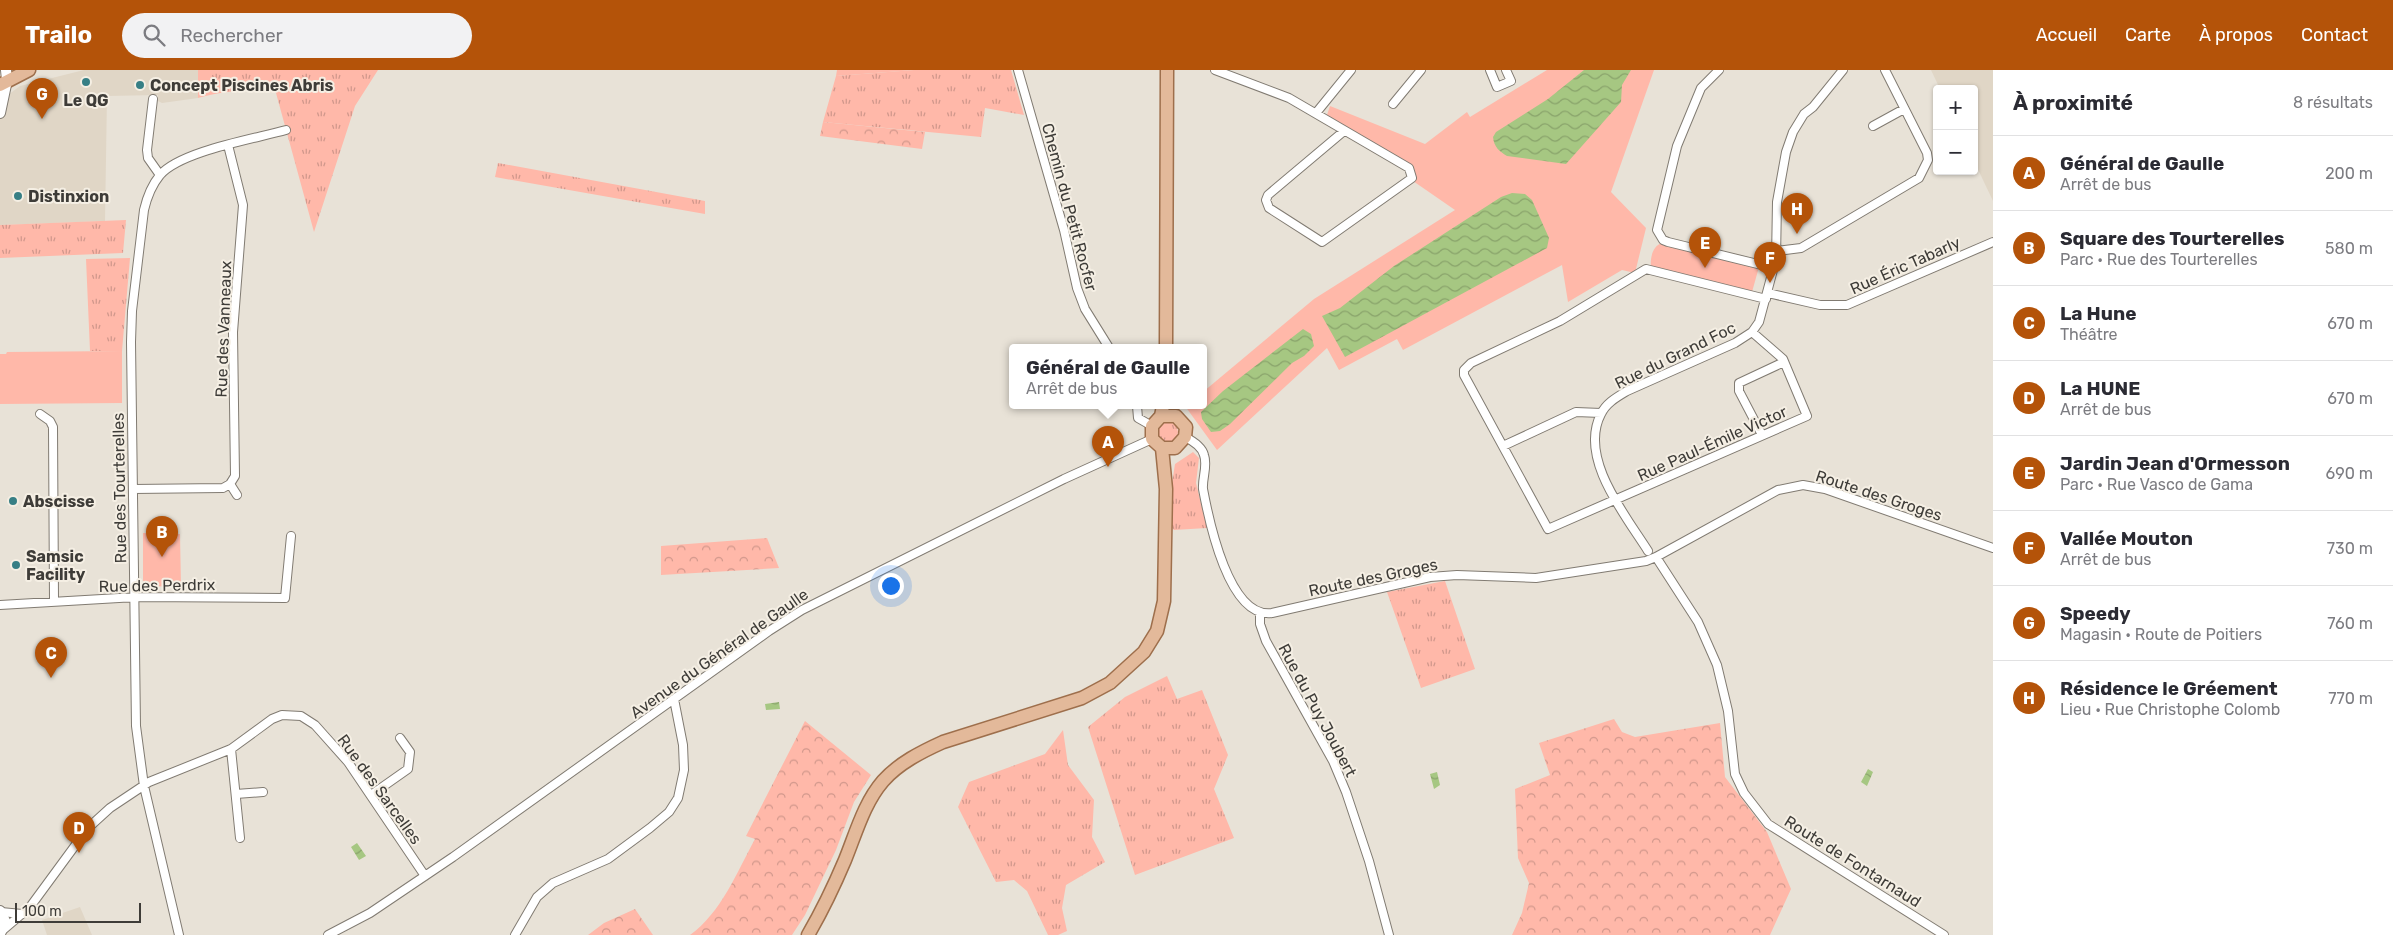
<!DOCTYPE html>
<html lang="fr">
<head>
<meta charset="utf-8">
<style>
  :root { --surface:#fff; --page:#f2f2f3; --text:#2b2b33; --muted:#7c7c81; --line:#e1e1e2; --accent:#b45309 }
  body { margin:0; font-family:Rubik,sans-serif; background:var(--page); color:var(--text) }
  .controls { position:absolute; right:15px; top:15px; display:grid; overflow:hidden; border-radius:5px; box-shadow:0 1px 4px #0004 }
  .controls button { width:45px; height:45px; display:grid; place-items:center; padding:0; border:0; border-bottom:1px solid var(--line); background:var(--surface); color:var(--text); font:25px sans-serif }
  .scale { position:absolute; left:15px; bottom:12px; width:126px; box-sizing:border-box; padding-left:5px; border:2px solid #3e3c38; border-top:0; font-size:14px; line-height:18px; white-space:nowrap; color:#3e3c38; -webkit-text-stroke:4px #f5efe4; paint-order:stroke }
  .you { position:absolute; left:890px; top:515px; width:18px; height:18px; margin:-12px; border:4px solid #fff; border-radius:50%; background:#1a73e8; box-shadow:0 0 0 8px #1a73e833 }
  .badge { display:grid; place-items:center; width:32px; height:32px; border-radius:50%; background:var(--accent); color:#fff; font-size:16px; font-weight:700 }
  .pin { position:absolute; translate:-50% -41px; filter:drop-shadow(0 1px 2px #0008) }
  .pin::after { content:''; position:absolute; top:26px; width:18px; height:15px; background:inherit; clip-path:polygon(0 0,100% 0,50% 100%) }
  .popup { position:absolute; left:1009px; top:274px; width:198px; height:65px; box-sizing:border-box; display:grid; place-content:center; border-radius:5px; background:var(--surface); filter:drop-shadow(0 1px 4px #0005); font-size:16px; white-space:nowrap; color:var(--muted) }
  .popup b { font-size:19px; color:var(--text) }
  .popup::after { content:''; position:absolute; left:50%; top:100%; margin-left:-10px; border:10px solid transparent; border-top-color:var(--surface) }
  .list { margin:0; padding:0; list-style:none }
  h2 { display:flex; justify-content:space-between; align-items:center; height:65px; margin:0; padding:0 20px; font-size:21px }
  h2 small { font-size:16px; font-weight:400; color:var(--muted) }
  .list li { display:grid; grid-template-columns:32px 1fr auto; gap:15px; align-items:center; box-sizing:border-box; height:75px; padding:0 20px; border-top:1px solid var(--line) }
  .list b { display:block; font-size:19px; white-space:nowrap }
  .list p { margin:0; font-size:16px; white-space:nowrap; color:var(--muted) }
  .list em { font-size:16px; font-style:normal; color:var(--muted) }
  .icon { flex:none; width:28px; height:28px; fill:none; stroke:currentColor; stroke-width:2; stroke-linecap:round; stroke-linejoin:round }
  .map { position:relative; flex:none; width:1993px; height:865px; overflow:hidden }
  header { display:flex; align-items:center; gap:30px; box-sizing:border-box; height:70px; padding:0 25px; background:var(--accent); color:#fff }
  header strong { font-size:24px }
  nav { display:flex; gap:28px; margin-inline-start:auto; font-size:18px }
  .search { width:350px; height:45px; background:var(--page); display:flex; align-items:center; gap:12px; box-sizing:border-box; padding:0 18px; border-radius:28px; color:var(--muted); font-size:19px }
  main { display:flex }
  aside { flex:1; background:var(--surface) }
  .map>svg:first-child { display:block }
  .built { fill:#e0d6c6 }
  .grass { fill:url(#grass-tufts) }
  .forest { fill:url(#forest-crowns) }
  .green { fill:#ffb8a9 }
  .water { fill:url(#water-waves) }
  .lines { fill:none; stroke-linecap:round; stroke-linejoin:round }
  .minor-casing { stroke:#817b72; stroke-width:10 }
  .tertiary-casing { stroke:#817b72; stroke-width:12 }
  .primary-casing { stroke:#9e6f4c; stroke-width:15 }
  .minor { stroke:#fff; stroke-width:8 }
  .tertiary { stroke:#fff; stroke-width:10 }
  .primary { stroke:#e3b99a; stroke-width:12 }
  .poi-dot { fill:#377f85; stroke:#f5efe4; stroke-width:2 }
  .labels { text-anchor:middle; stroke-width:4; stroke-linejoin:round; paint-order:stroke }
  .poi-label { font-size:16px; font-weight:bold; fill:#3e3c38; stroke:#f5efe4; text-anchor:start }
  .street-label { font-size:16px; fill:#3e3c38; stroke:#f5efe4 }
</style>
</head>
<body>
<header>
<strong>Trailo</strong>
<div class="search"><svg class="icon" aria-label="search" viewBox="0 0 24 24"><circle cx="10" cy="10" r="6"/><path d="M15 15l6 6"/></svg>Rechercher</div>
<nav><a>Accueil</a><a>Carte</a><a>À propos</a><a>Contact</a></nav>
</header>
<main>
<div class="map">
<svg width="1993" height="865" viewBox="0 0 1993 865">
  <defs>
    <pattern id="grass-tufts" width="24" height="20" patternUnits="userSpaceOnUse" patternTransform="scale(1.25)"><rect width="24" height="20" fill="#ffb8a9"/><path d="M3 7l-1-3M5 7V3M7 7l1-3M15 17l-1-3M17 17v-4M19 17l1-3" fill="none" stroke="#d0978b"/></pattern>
    <pattern id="forest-crowns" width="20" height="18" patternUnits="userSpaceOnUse" patternTransform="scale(1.25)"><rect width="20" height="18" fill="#ffb8a9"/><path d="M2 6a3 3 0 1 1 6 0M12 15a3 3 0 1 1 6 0" fill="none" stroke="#d0978b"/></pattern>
    <pattern id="water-waves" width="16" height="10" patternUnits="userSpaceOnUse" patternTransform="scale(1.25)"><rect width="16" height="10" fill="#a6c782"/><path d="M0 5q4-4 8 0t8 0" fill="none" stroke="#89a36b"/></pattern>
  </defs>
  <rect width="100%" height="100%" fill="#e8e2d7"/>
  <path class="built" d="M 84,0 L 198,0 L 198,28 L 162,33 L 158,31 L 158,25 L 107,26 L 105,151 L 0,155 L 0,31 L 20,16 Z
    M 1931,0 L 1993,0 L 1993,131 L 1974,91 L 1974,19 L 1940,19 Z
    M 80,837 L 92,865 L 47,865 L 42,850 Z"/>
  <path class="grass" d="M 198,0 L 378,0 L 355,36 L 314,162 L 276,23 C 248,18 225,21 198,28 Z
    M 914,0 L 1011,0 L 1024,45 L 985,38 L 981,67 L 823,52 L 836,6 Z
    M 498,93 L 705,131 L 705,144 L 495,107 Z
    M 126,150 L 123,183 L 0,188 L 0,155 Z
    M 130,188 L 122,281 L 90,281 L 86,189 Z
    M1158 362a10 10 0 1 1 20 0a10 10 0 1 1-20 0Z
    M 1193,382 L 1199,388 L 1196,413 L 1207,458 L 1174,460 L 1171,457 L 1171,420 L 1175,394 Z
    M 1445,511 L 1475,599 L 1421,618 L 1387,522 Z
    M 1167,606 L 1177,629 L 1202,620 L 1228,685 L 1214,719 L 1234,768 L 1135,805 L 1088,657 L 1125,627 Z
    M 1063,660 L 1068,695 L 1094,730 L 1092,767 L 1105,792 L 1066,815 L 1062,838 L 1067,861 L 1058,865 L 1048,865 L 1027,821 L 1014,810 L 996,812 L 958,737 L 969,712 L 1045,684 Z"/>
  <path class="forest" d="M 823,52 L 925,62 L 922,79 L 820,66 Z
    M 767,468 L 779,498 L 661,505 L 661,476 Z
    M 1614,649 L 1622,662 L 1635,667 L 1720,653 L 1725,707 L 1767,762 L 1791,819 L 1770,865 L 1512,865 L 1522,843 L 1529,813 L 1518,788 L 1515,719 L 1550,705 L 1539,673 Z
    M 805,651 L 871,705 L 854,732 L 836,780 L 805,845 L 792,865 L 690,865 C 721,843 737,802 755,769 L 746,766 Z
    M 635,839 L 653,865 L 588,865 L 604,853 Z"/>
  <path class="green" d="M 837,0 L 914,0 L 836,6 Z
    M 1547,0 L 1654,0 L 1611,122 L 1646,158 L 1635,203 L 1622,200 L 1568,232 L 1562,195 L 1403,280 L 1397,269 L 1339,300 L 1327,278 L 1217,380 L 1185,336 L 1203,336 L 1203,322 L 1314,229 L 1455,140 L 1413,111 L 1412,98 L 1327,45 L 1330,36 L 1425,74 L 1467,42 L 1470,47 Z
    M 1662,173 L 1759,197 L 1752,222 L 1651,198 C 1650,189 1652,176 1662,173 Z
    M 122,281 L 122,333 L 0,334 L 0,284 L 6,284 L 7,282 Z
    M 143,463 L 180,464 L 181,517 L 149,516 L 143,511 Z"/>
  <path class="water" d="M 1584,0 L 1631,0 L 1622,15 L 1621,32 L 1566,94 L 1507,86 C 1499,81 1494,77 1493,67 L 1496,62 L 1548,29 Z
    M 1512,123 L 1525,124 L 1532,130 L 1549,168 L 1547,178 L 1345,287 L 1322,246 L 1340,238 L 1394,196 L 1501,127 Z
    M 1303,259 L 1311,264 L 1314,276 L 1304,286 L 1292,293 L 1230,354 L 1220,361 L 1211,362 L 1202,349 L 1201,342 L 1223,321 Z
    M 779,632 L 780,639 L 766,640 L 765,634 Z
    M 1868,699 L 1873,702 L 1867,716 L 1861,712 Z
    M 1437,702 L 1440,715 L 1434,719 L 1430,704 Z
    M 357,773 L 366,786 L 359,790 L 351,777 Z"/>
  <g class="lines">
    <g class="minor-casing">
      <path id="minor" d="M 1018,0 L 1064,160 L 1077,218 L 1085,239 L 1108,276
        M 1215,0 L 1289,28 L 1409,98 L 1412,108 L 1322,172 L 1269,138 L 1266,130 L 1268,125 L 1344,61
        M 1490,0 L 1497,17 L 1511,11 L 1506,0
        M 1719,0 L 1701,18 L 1677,76 L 1657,160 L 1663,170 L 1668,172 L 1774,198
        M 153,29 L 147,80 L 148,88 L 160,105
        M 1393,34 L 1421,0
        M 1316,43 L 1351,0
        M 1873,56 L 1904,39
        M 228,75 L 243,135 L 233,262 L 235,406 L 230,414
        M 1777,181 L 1801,178 L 1919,108 L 1928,90 L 1927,83 L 1885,0
        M 1768,223 L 1820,235 L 1847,235 L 1993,172
        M 1752,262 L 1783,289 L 1807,346 L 1548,459 L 1464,305 L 1464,300 L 1471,293 L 1560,251 L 1646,199 L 1766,229
        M 1137,336 L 1138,348 L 1152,356
        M 40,344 L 50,351 L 53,357 L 54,531
        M 1762,365 L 1739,321 L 1739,313 L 1784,292
        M 1185,367 C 1193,371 1202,377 1204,385 C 1208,396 1202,408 1203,419 C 1209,451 1229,549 1272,543 L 1430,507 L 1457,505 L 1536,508 L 1646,491 L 1656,487 L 1778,420 L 1803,415 L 1825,419 L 1993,478
        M 1503,376 L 1576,342 L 1601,343
        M 133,419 L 223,418 L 230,414 L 237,425
        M 1648,481 C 1626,446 1578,388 1601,344 C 1606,333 1617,327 1627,321 L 1735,273 L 1752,262 L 1759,252 L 1776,189 L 1777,132 L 1786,82 L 1793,62 L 1804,44 L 1813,37 L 1843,0
        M 1656,487 L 1698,552 L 1717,595 L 1728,641 L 1735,704 L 1744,723 L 1768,754 L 1944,865
        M 0,535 L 136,527 L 285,528 L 291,466
        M 1260,543 L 1260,554 L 1266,571 L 1333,691 L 1346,722 L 1369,791 L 1389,865
        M 231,679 L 240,768
        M 236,724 L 263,722
        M 371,725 L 408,699 L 410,682 L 400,668
        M 1,842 L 22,844
        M 3,860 L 30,837 L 88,758 L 110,738 L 149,712 L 231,679 L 272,649 L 282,645 L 301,646 L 315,655 L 348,692 L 425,806
        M 179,865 L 144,716 L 136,656 L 131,272 L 132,241 L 144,140 C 147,127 151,116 160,105 C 181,81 254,69 286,60
        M 328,865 L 370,843 L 453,787 L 769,561 L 802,540 L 1064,409 L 1152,369
        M 515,865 L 537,827 L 553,813 L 608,789 L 650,758 L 669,742 L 678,728 L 684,700 L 683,675 L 674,629"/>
    </g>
    <g class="tertiary-casing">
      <path id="tertiary" d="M 0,43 L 7,10 L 6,0
        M 0,841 L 5,851 L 0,864"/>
    </g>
    <g class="primary-casing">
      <path id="primary" d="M 0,15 L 29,0
        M 1166,278 L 1167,0
        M 1161,346 L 1176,346 L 1186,357 L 1185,367 L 1175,378 L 1162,378 L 1152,369 L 1152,356 L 1161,346 L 1163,336
        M 808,865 C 822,841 834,816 845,790 C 856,763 864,733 883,711 C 899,693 921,682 943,672 L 1082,628 L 1110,613 L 1144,582 L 1157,561 L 1164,531 L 1166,419 L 1162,378"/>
    </g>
    <use href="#minor" class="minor"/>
    <use href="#tertiary" class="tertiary"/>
    <use href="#primary" class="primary"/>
  </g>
  <g class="poi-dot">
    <circle cx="86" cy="12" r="5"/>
    <circle cx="140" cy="15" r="5"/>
    <circle cx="18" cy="126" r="5"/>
    <circle cx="13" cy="431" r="5"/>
    <circle cx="16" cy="495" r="5"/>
  </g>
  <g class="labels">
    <g class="poi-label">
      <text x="150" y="21">Concept Piscines Abris</text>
      <text x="86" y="36" text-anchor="middle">Le QG</text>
      <text x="28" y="132">Distinxion</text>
      <text x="23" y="437">Abscisse</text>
      <text x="26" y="492">Samsic<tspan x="26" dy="18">Facility</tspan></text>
    </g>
    <g class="street-label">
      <text transform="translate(1070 137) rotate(75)" y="6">Chemin du Petit Rocfer</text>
      <text transform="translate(1905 195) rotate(-24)" y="6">Rue Éric Tabarly</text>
      <text transform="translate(223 259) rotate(-88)" y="6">Rue des Vanneaux</text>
      <text transform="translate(1675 285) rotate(-26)" y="6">Rue du Grand Foc</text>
      <text transform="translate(1712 373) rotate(-24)" y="6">Rue Paul-Émile Victor</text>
      <text transform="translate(119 418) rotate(-91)" y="6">Rue des Tourterelles</text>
      <text transform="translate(1879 425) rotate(18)" y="6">Route des Groges</text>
      <text transform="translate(1373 507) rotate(-12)" y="6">Route des Groges</text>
      <text transform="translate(157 515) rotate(-1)" y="6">Rue des Perdrix</text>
      <text transform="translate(719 583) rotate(-35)" y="6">Avenue du Général de Gaulle</text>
      <text transform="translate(1318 640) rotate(62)" y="6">Rue du Puy Joubert</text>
      <text transform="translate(380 719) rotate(54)" y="6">Rue des Sarcelles</text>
      <text transform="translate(1853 791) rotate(32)" y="6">Route de Fontarnaud</text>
    </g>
  </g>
</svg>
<div class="controls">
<button>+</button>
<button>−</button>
</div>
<div class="scale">100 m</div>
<div class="you"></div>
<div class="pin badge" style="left:1108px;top:397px">A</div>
<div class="popup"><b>Général de Gaulle</b>Arrêt de bus</div>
<div class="pin badge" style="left:162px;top:487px">B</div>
<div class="pin badge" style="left:51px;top:608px">C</div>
<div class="pin badge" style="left:79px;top:783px">D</div>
<div class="pin badge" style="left:1705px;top:198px">E</div>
<div class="pin badge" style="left:1770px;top:213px">F</div>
<div class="pin badge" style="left:42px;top:49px">G</div>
<div class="pin badge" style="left:1797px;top:164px">H</div>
</div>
<aside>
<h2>À proximité<small>8 résultats</small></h2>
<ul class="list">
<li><span class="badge">A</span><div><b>Général de Gaulle</b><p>Arrêt de bus</p></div><em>200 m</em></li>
<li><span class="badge">B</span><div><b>Square des Tourterelles</b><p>Parc · Rue des Tourterelles</p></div><em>580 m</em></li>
<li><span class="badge">C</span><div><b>La Hune</b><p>Théâtre</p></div><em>670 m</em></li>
<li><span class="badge">D</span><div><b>La HUNE</b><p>Arrêt de bus</p></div><em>670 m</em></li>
<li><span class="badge">E</span><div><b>Jardin Jean d'Ormesson</b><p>Parc · Rue Vasco de Gama</p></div><em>690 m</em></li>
<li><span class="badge">F</span><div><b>Vallée Mouton</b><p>Arrêt de bus</p></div><em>730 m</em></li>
<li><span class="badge">G</span><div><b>Speedy</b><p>Magasin · Route de Poitiers</p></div><em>760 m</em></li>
<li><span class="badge">H</span><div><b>Résidence le Gréement</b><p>Lieu · Rue Christophe Colomb</p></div><em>770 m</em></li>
</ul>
</aside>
</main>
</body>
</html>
